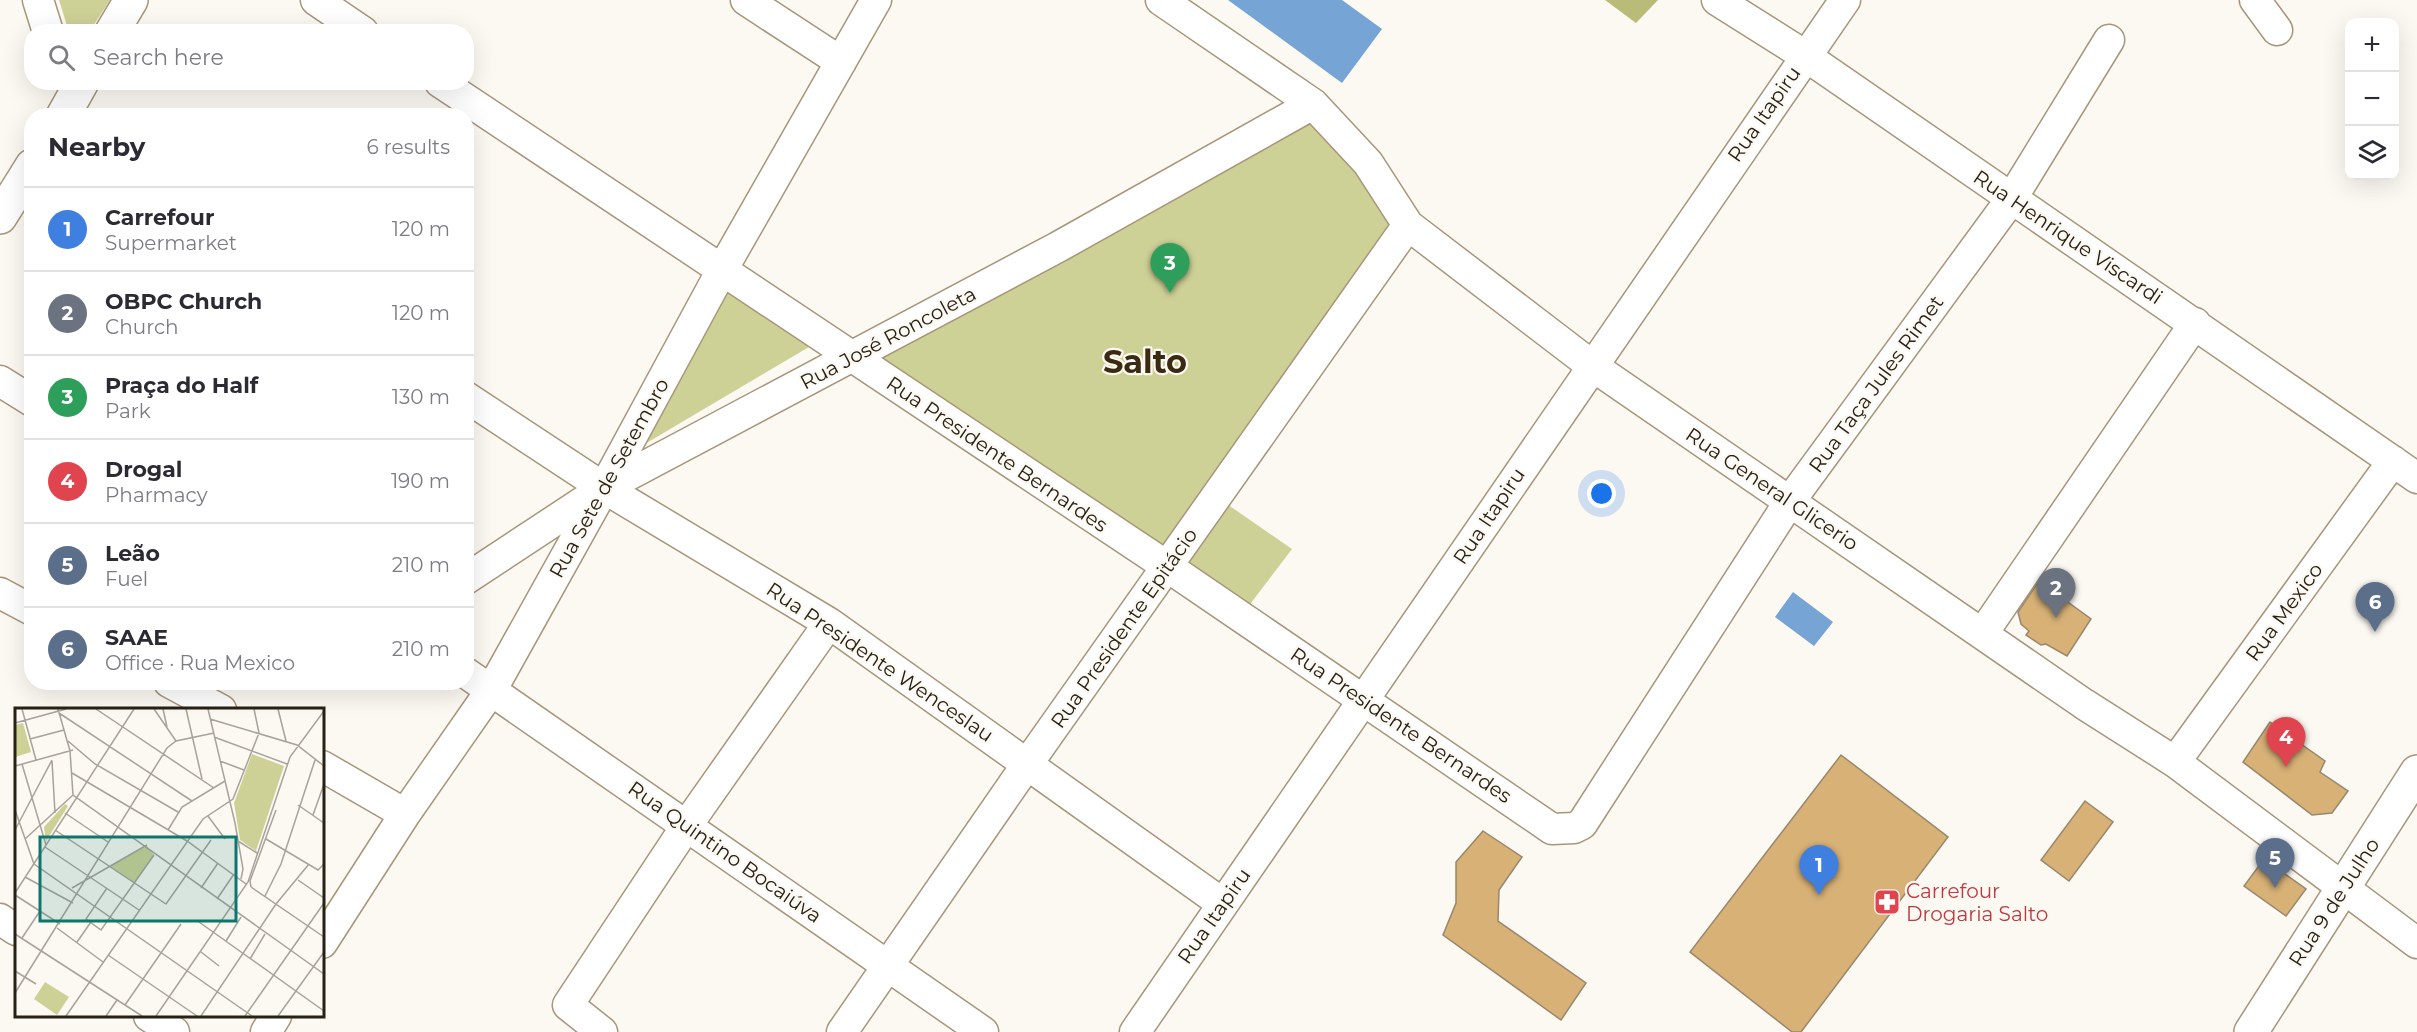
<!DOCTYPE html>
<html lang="en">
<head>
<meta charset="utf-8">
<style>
  :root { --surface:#fff; --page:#f7f7f7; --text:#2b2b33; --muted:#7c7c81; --line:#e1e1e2; --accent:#1a73e8 }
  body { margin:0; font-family:Montserrat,sans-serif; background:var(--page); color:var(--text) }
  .controls { position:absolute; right:18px; top:18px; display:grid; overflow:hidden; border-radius:12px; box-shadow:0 6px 24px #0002 }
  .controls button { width:54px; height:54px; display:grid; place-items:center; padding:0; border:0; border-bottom:2px solid var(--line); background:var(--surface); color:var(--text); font:30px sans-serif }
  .you { position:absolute; left:1602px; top:494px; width:21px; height:21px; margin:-15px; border:4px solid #fff; border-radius:50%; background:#1a73e8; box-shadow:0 0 0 9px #1a73e833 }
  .badge { display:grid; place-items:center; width:39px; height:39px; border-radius:50%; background:var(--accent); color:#fff; font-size:20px; font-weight:700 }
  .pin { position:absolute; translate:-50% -50px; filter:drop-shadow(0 2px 3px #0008) }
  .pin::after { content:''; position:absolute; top:32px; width:21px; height:18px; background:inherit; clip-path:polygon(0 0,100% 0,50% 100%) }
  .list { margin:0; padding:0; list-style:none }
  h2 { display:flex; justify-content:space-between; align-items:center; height:78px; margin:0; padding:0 24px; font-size:26px }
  h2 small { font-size:20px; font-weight:400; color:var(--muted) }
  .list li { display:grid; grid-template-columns:39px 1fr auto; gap:18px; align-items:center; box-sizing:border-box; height:84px; padding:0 24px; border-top:2px solid var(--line) }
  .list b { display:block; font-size:22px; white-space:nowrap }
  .list p { margin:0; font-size:20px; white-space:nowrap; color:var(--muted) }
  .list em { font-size:20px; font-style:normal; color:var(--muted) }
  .icon { flex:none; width:33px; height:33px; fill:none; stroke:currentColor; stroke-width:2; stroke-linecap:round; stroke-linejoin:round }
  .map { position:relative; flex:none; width:2417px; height:1032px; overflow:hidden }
  .search { position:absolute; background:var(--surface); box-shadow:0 6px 24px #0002; left:24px; top:24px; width:450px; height:66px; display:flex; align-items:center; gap:15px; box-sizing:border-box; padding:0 21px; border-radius:24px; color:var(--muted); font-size:22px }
  .panel { position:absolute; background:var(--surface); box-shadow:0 6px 24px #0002; left:24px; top:108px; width:450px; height:582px; border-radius:24px }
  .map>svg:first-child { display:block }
  .green { fill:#ced196 }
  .forest { fill:#b9bc79 }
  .water { fill:#76a4d5 }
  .building { fill:#d7b176; stroke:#99876c; stroke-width:1.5 }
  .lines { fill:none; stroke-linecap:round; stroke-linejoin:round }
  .minor-casing { stroke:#a8957a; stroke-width:33 }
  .tertiary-casing { stroke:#a8957a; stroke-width:36 }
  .primary-casing { stroke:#a8957a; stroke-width:36 }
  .minor { stroke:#fff; stroke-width:30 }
  .tertiary { stroke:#fff; stroke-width:33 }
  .primary { stroke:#fff; stroke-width:33 }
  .labels { text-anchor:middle; stroke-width:4.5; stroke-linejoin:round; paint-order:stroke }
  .street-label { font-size:20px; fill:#272015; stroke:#fcf8f2 }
  .health-label { font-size:20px; fill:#be3a42; stroke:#fcf8f2; text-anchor:start }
  .town-label { font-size:32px; font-weight:bold; fill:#3a2a12; stroke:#fcf8f2 }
  .inset-road { fill:none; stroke:#a7a29a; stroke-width:1.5 }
  .view { fill:#0f766e; fill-opacity:0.15; stroke:#0f766e; stroke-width:3 }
  .inset-edge { fill:none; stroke:#272015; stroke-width:3 }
</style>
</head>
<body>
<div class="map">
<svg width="2417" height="1032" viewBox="0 0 2417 1032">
  <rect width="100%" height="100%" fill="#fcf8f2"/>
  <path class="green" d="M 59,0 L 110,0 L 90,31 L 69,32 Z
    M 1316,109 L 1406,226 L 1168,562 L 858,360 Z
    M 724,282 L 814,344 L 633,451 Z
    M 1224,502 L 1292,549 L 1248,607 L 1182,561 Z"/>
  <path class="forest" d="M 1605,0 L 1658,0 L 1636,23 Z"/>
  <path class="water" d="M 1228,0 L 1342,0 L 1382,29 L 1342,83 Z
    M 1793,592 L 1833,622 L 1814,646 L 1775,617 Z"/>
  <path class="building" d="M 2039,581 L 2091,619 L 2067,656 L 2046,644 L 2041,645 L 2026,635 L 2029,631 L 2021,624 L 2018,612 Z
    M 2270,722 L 2325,761 L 2320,772 L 2348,791 L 2332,813 L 2312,815 L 2243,762 Z
    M 1841,755 L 1948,837 L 1801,1032 L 1792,1032 L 1690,952 Z
    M 2085,801 L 2113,822 L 2069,881 L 2041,860 Z
    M 1483,831 L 1522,857 L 1499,890 L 1498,921 L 1586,983 L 1561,1020 L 1443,935 L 1456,903 L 1456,862 Z
    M 2264,859 L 2306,889 L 2286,916 L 2244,886 Z"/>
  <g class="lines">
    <g class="minor-casing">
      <path id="minor" d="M 38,0 L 48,32
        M 316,0 L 363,32
        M 746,0 L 841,62
        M 1161,0 L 1313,104 L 1368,163 L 1408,225 L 1591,365 L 2084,704 L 2175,762 L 2417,943
        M 1717,0 L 1804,55 L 2417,478
        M 2255,0 L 2277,30
        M 440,82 L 1168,567 L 1552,829 L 1574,828 L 1582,824 L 1790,501 L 2012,198 L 2109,40
        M 0,381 L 32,401
        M 466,397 L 604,488 L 829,623 L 1223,904
        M 466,579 L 604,488 L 1058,247 L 1313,104
        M 0,593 L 32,610
        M 1983,633 L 2195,323
        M 466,673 L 983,1032
        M 169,682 L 221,710
        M 2175,762 L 2393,461
        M 322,766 L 405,814
        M 0,919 L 16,930
        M 322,943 L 405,814 L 492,689 L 604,488 L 722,270 L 876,0
        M 149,1016 L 174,1032
        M 266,1032 L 276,1016
        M 602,1032 L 568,1005 L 687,825 L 829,623
        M 842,1032 L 1028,763 L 1408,225
        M 1135,1032 L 1845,0"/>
    </g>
    <g class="tertiary-casing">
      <path id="tertiary" d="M 112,32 L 131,0
        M 63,116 L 82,82
        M 0,217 L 32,166"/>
    </g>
    <g class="primary-casing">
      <path id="primary" d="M 2251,1032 L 2417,772"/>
    </g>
    <use href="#minor" class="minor"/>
    <use href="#tertiary" class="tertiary"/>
    <use href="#primary" class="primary"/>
  </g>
  <defs>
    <g id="pharmacy-square" transform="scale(1.35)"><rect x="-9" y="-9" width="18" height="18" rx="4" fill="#e0444e" stroke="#fcf8f2"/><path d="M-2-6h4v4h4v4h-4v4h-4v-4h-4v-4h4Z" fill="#fff"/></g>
  </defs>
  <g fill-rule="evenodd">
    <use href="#pharmacy-square" x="1887" y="902"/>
  </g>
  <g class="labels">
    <g class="street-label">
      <text transform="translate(1764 114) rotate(-55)" y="7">Rua Itapiru</text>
      <text transform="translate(2068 237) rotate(34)" y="7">Rua Henrique Viscardi</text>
      <text transform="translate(888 338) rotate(-28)" y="7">Rua José Roncoleta</text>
      <text transform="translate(1876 384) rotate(-54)" y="7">Rua Taça Jules Rimet</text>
      <text transform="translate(997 454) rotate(34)" y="7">Rua Presidente Bernardes</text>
      <text transform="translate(609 478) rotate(-61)" y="7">Rua Sete de Setembro</text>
      <text transform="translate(1772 489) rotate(34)" y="7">Rua General Glicerio</text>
      <text transform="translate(1489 516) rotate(-56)" y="7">Rua Itapiru</text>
      <text transform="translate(2284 612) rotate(-54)" y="7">Rua Mexico</text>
      <text transform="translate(1124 628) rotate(-55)" y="7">Rua Presidente Epitácio</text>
      <text transform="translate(880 662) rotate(34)" y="7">Rua Presidente Wenceslau</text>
      <text transform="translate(1401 725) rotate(34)" y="7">Rua Presidente Bernardes</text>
      <text transform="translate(725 852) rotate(35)" y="7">Rua Quintino Bocaiúva</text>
      <text transform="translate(2334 902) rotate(-57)" y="7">Rua 9 de Julho</text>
      <text transform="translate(1214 916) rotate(-55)" y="7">Rua Itapiru</text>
    </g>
    <g class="health-label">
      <text x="1906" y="898">Carrefour<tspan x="1906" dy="23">Drogaria Salto</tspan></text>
    </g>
    <g class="town-label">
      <text x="1145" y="373">Salto</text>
    </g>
  </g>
  <g transform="translate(15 708)">
    <rect width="309" height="309" fill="#fcf8f2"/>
    <path d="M 8,15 L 16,44 L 0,49 L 0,17 ZM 237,46 L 269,58 L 241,143 L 225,132 L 219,95 ZM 50,96 L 53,98 L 31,133 L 29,119 ZM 132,138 L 139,147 L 120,175 L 95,158 ZM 30,274 L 54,289 L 42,307 L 19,291 Z" fill="#ced196"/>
    <path class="inset-road" d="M 7,1 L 21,52M 43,1 L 55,43 L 58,87 L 309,266M 81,1 L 199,80M 139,1 L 161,33M 148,1 L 152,19M 171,1 L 187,71M 193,1 L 220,115 L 228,161 L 226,171M 263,1 L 271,33M 44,5 L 177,93M 195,11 L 282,37 L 309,58M 0,15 L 51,1M 199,29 L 272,56M 15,31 L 49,22M 53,33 L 80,56 L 163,104M 37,53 L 40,105M 205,53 L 229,62M 7,56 L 31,137M 0,58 L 58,42M 57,65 L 172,133 L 231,176M 283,97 L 309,115M 0,102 L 19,156 L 237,308M 50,105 L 93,134M 298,107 L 309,76M 193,108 L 210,131M 0,122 L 37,52M 40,122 L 151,196 L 196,132M 153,122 L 167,99 L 210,73M 10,131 L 58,87M 251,131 L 303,162 L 309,156M 223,133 L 242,145M 30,139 L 124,202M 10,169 L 58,195M 283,172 L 309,190M 236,179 L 235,173 L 261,102M 236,179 L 309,229M 57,180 L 132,137M 92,180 L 71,211 L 86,222 L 139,147M 186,180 L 203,155M 0,185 L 119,1M 0,187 L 45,216M 250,188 L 266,156 L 300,52M 202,191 L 219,166M 184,214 L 309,303M 42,220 L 88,254M 0,226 L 127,308M 7,230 L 25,203M 211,233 L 226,209M 62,234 L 76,214M 186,244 L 204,258M 93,247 L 182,308M 235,251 L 250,226M 0,263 L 21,276M 0,285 L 152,40 L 161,33 L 199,25M 110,297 L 166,216M 51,308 L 188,111 L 218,91 L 244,25 L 239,1M 91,308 L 102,292M 141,308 L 233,174 L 275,49 L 309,3M 186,308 L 261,196 L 294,156M 230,308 L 309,195M 263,308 L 309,244"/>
    <path class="view" d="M 25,129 L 221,129 L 221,213 L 25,213 Z"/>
    <rect width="309" height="309" class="inset-edge"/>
  </g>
</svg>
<div class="controls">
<button>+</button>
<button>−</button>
<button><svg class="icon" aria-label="layers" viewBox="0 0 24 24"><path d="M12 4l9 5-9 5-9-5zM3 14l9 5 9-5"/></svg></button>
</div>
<div class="you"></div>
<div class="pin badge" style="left:1819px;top:895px;background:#3f7fe0">1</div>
<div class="pin badge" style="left:2056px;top:618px;background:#6b7280">2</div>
<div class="pin badge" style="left:1170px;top:293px;background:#2e9e5b">3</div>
<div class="pin badge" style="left:2286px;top:767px;background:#e0444e">4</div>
<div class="pin badge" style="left:2275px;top:888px;background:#5c6f8a">5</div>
<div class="pin badge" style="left:2375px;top:632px;background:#5c6f8a">6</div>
<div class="search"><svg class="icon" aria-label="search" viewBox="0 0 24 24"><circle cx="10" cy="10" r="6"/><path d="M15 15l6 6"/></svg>Search here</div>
<section class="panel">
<h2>Nearby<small>6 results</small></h2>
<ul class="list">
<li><span class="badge" style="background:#3f7fe0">1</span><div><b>Carrefour</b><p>Supermarket</p></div><em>120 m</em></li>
<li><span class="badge" style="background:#6b7280">2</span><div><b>OBPC Church</b><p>Church</p></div><em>120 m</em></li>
<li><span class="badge" style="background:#2e9e5b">3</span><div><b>Praça do Half</b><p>Park</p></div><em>130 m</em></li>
<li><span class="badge" style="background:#e0444e">4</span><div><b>Drogal</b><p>Pharmacy</p></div><em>190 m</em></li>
<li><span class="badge" style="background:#5c6f8a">5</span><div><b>Leão</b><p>Fuel</p></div><em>210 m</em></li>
<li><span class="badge" style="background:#5c6f8a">6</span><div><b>SAAE</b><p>Office · Rua Mexico</p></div><em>210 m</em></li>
</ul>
</section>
</div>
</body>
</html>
